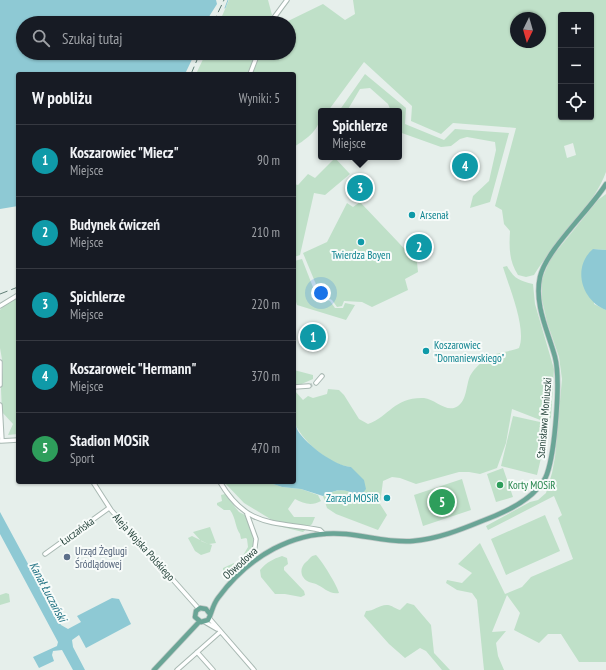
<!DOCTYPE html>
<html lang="pl">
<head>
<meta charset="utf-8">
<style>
  :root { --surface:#171b24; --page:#242831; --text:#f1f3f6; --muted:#9ea1a6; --line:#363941; --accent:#f4845f }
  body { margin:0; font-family:"PT Sans Narrow",sans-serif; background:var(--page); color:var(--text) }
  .controls { position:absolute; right:12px; top:12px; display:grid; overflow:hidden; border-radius:4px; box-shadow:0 1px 3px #0004 }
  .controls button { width:36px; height:36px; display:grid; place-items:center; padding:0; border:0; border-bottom:1px solid var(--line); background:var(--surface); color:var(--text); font:20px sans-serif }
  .compass { position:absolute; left:510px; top:12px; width:36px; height:36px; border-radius:50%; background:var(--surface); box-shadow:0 1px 3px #0004; rotate:185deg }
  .you { position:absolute; left:321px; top:293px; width:14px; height:14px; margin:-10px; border:3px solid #fff; border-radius:50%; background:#1a73e8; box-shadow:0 0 0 6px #1a73e833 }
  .badge { display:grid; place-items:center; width:26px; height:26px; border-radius:50%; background:var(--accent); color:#fff; font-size:13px; font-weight:700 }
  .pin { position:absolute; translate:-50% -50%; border:2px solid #fff; box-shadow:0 1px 4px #0006 }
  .popup { position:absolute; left:318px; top:108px; width:84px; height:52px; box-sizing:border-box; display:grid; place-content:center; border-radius:4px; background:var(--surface); filter:drop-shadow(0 1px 3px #0005); font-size:13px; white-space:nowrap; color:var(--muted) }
  .popup b { font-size:15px; color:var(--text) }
  .popup::after { content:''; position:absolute; left:50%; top:100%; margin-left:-8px; border:8px solid transparent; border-top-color:var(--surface) }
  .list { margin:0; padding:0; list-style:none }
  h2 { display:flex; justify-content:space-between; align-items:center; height:52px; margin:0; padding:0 16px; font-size:17px }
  h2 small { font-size:13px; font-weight:400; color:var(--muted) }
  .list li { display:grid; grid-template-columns:26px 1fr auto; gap:12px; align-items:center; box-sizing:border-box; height:72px; padding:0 16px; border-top:1px solid var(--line) }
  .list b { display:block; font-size:15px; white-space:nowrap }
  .list p { margin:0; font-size:13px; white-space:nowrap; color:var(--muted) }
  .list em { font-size:13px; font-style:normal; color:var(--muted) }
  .icon { flex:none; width:22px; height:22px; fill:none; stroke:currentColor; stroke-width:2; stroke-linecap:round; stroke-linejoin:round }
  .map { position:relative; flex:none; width:606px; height:670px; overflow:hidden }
  .search { position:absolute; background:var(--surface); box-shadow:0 1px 3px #0004; left:16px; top:16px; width:280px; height:44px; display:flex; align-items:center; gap:10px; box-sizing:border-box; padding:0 14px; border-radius:22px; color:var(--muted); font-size:15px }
  .panel { position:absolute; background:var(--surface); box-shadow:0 1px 3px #0004; left:16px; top:72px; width:280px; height:412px; border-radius:4px }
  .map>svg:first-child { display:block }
  .green { fill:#bfe0c8; fill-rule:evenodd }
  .water { fill:#8ec9d4 }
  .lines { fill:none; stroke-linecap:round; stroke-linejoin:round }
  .stream { stroke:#8ec9d4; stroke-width:1 }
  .minor-tunnel { stroke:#bfccc8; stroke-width:3.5; stroke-dasharray:3.5 2; stroke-linecap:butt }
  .minor-casing { stroke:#a8b8b2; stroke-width:5.5 }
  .major-casing { stroke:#c2cac8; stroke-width:6 }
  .minor { stroke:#fff; stroke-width:3.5 }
  .major { stroke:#6aa596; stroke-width:4.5 }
  .rail { stroke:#5f7d75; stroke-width:1; stroke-dasharray:8 4; stroke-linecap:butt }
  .culture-dot { fill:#0f9aa8; stroke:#f7fbf9; stroke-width:1.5 }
  .leisure-dot { fill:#2e9e5b; stroke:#f7fbf9; stroke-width:1.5 }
  .service-dot { fill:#5c6f8a; stroke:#f7fbf9; stroke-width:1.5 }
  .labels { text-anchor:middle; stroke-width:4; stroke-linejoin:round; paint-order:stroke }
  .culture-label { font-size:11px; fill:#0d838f; stroke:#f7fbf9; text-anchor:start }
  .street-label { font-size:11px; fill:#24423a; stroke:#f7fbf9 }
  .leisure-label { font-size:11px; fill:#27864d; stroke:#f7fbf9; text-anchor:start }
  .service-label { font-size:11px; fill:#4e5e75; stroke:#f7fbf9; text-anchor:start }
  .water-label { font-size:12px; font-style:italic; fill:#1c6f80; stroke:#f7fbf9 }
</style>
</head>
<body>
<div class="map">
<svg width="606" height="670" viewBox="0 0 606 670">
  <rect width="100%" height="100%" fill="#e6efeb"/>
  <path class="green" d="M 229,0 L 268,0 L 272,15 L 268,23 L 219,23 Z
    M 353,0 L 606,0 L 606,172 C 591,211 556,239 534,275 L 526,277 L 518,275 C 509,261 509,248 510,231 L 504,224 L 502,210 L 495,206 L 516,128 L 453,123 L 441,134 L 411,121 L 412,106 L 364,62 L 328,111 L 321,111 C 321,129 308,138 294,147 L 294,74 L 196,74 L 206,53 L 289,53 L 289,23 L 284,23 L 323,4 L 345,20 L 355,14 ZM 561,15 L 591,15 L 591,117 L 561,117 ZM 516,18 L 540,18 L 540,42 L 516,42 ZM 573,143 L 576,155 L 567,158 L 564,146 Z
    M 365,74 L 406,108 L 405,124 L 444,140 L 455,129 L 509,133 L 490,202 L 470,208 L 473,196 L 489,181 L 496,150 L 495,142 L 467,137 L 460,139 L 451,146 L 441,147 L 399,132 L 399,111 L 391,111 L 388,104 L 370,88 L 360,89 L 347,111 L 339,111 Z
    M 335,158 L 350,174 L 325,195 L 314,193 L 300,255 L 294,257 L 294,184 L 298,185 L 308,174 L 315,178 Z
    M 606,194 L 606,250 L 593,249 L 594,304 L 606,310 L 606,662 L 579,662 L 561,634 L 548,634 L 539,643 L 514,630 L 520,613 L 507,595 L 492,632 L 506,631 L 496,643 L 498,656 L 504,670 L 484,670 L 477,600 L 472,593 L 457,590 L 446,583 L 447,580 L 462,583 L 472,573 L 458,564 L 480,543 L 505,594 L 522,587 L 531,577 L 573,559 L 558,518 L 562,515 L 554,496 L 488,530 L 486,526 L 530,502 L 538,500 L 546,493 L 552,473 L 555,457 L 562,379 L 559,357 L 547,322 L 542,300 L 542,279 L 549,262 L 555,253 L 598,200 Z
    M 360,202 L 417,262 L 418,272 L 405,279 L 408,290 L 372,307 L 362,302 L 344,301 L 342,306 L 337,307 L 332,300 L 320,294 L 303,253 L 327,242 L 347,203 L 353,207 Z
    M 302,259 L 316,295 L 330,301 L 335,308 L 343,308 L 345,303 L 355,305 L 346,320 L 297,305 L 294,295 L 294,261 Z
    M 507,266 C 514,279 520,281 533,284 L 535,304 L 554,369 L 551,417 L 548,423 L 512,409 L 506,443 L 497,468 L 480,474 L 469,472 L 459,472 L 416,484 L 400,478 L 392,477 L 383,481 L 380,504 L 387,515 L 378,530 L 336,514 L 327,508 L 323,496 C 337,489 344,488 358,495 L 351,467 C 330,466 299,439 294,420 C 291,407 294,384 294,370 L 313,375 L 313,379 L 297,386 L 295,391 L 303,400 L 308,396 L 313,398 L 327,394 L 328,389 L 339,390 L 344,395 L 359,419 L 368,424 C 390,416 394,397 424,398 C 435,399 447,414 458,406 C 467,400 466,385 470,376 C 473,370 482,361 487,358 C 496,352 509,352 519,348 C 527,329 509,287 503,267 Z
    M 18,298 L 18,434 L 8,435 L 13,424 L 2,412 L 1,389 L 3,365 L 0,348 L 0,310 L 6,303 Z
    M 513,416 L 549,424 L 537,475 L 501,466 Z
    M 503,468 L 513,497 L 496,502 L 487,474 Z
    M 462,479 L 471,510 L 423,526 L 414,495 Z
    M 224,482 L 267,482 L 282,487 L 301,489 L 318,495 L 321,501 C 312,506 304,504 295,499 L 288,509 L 294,517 L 315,517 L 312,524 L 303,532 L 278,526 L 272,520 L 244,503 Z
    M 225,494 L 239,512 L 245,515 C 252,529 261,555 242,564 L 241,559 L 248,547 L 247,539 L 246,538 L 241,539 L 240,534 C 235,527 236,518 230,510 L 224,510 L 217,505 L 217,503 L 222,501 L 221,495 Z
    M 545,515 L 560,551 L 506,575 L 491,539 Z
    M 210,527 L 216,543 L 209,544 L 212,545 L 210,552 L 201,555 L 195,551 L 188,538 L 192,536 L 208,544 L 201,541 L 193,532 Z
    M 316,555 C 322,561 337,585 339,593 C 330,595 323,587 316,584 C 314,583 311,583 309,582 C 300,578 299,568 306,562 C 310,559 310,556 316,555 Z
    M 282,556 L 287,558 L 288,564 L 284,567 L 284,570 L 304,591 L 305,595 L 301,597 L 285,594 L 275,594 L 261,577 L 260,570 C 267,562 273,559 282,556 Z
    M 234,563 L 238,563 L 237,567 L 227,576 L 223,575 L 223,568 Z
    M 6,593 L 9,594 L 10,602 L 0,605 L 0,595 Z
    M 407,603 L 414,605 L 431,625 L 434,653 L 450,670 L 442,670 L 426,651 L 420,648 L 405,658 L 389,644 L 364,616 L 366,611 C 374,611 380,604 388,605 C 391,605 396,609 400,610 Z"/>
  <path class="water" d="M 0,0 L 216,0 L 217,4 L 205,23 L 23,23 L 23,53 L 195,53 L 185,74 L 18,74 L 18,206 L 0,209 Z
    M 593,249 L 606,250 L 606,310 C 581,300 572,267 593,249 Z
    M 294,420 C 296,423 296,428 298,431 C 307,445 335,466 351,467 L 364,480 L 366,489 L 363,493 L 358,496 C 344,488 337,489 323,496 L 301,489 L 282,487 L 267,482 L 294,482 Z
    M 0,512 L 61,625 L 68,629 L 81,622 L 77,616 L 112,598 L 119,599 L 131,624 L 86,648 L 79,635 L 72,640 L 73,647 L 85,670 L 73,670 L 62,650 L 53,651 L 52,655 L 54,661 L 39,668 L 33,657 L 57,646 L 58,642 L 0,534 Z"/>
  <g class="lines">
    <path class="stream" d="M 225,8 L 228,0"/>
    <path class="minor-tunnel" d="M 309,386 L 316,383"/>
    <g class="minor-casing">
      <path id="minor" d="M 270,23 L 287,0
        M 250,74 L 258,53
        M 0,306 L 18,295
        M 0,362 L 0,385
        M 316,383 L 322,376
        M 294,387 L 309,386
        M 0,405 L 2,441
        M 1,441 L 18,440
        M 93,482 L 111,510 L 199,609
        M 220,482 C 247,528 273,521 320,530 L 324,534
        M 247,514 L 256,539 L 253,562
        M 45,554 L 109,508
        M 209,618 L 254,670
        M 205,622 L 217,629
        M 197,652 L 213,670
        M 177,670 L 220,632"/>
    </g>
    <g class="major-casing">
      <path id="major" d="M 209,613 L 206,609 L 200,608 L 196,611 L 195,617 L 201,622 L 208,620 C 212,613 212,606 218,598 C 248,557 294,529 346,534 C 368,536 391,543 413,541 C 437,539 460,530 482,521 C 501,514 524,504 537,489 C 541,485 545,480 547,474 C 555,451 561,380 555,357 C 548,331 534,305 540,277 C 546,250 590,210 606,184
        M 154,670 L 199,622"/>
    </g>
    <use href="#minor" class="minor"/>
    <use href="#major" class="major"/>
    <path class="rail" d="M 213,23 L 224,0
      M 191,74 L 200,53
      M 0,294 L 18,287"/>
  </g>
  <g class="culture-dot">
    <circle cx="412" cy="215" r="4"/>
    <circle cx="361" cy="242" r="4"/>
    <circle cx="426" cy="351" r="4"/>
    <circle cx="387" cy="498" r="4"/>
  </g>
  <circle class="leisure-dot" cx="500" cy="485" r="4"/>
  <circle class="service-dot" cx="67" cy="557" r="4"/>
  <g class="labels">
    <g class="culture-label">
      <text x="420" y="219">Arsenał</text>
      <text x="361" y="259" text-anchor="middle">Twierdza Boyen</text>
      <text x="434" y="349">Koszarowiec<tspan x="434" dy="13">"Domaniewskiego"</tspan></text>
      <text x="379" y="502" text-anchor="end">Zarząd MOSiR</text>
    </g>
    <g class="street-label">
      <text transform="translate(544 418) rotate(-85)" y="4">Stanisława Moniuszki</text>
      <text transform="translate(77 531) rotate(-36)" y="4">Łuczańska</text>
      <text transform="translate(144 547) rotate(48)" y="4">Aleja Wojska Polskiego</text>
      <text transform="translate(240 563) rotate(-42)" y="4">Obwodowa</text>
    </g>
    <g class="leisure-label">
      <text x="508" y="489">Korty MOSiR</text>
    </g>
    <g class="service-label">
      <text x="75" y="555">Urząd Żeglugi<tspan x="75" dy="13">Śródlądowej</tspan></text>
    </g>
    <g class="water-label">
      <text transform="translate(48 592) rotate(62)" y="4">Kanał Łuczański</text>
    </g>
  </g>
</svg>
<div class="controls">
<button>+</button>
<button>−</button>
<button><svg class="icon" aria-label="locate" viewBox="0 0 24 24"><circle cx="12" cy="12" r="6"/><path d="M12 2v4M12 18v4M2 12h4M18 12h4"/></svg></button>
</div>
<svg class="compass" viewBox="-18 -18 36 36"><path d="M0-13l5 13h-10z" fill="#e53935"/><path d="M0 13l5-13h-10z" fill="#9ea1a6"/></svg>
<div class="you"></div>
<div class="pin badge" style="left:313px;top:337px;background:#0f9aa8">1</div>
<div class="pin badge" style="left:419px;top:247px;background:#0f9aa8">2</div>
<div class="pin badge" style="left:360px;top:188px;background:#0f9aa8">3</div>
<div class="popup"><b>Spichlerze</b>Miejsce</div>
<div class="pin badge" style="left:465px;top:166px;background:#0f9aa8">4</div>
<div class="pin badge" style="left:442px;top:502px;background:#2e9e5b">5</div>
<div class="search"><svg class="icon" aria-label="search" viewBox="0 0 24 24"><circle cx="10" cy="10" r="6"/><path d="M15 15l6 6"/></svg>Szukaj tutaj</div>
<section class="panel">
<h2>W pobliżu<small>Wyniki: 5</small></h2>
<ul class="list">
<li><span class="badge" style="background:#0f9aa8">1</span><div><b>Koszarowiec &quot;Miecz&quot;</b><p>Miejsce</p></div><em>90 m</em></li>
<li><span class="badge" style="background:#0f9aa8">2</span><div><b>Budynek ćwiczeń</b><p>Miejsce</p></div><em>210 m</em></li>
<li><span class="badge" style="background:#0f9aa8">3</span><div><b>Spichlerze</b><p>Miejsce</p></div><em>220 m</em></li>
<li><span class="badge" style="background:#0f9aa8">4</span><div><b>Koszaroweic &quot;Hermann&quot;</b><p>Miejsce</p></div><em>370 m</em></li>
<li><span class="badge" style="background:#2e9e5b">5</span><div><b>Stadion MOSiR</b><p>Sport</p></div><em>470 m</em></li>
</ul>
</section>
</div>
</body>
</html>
